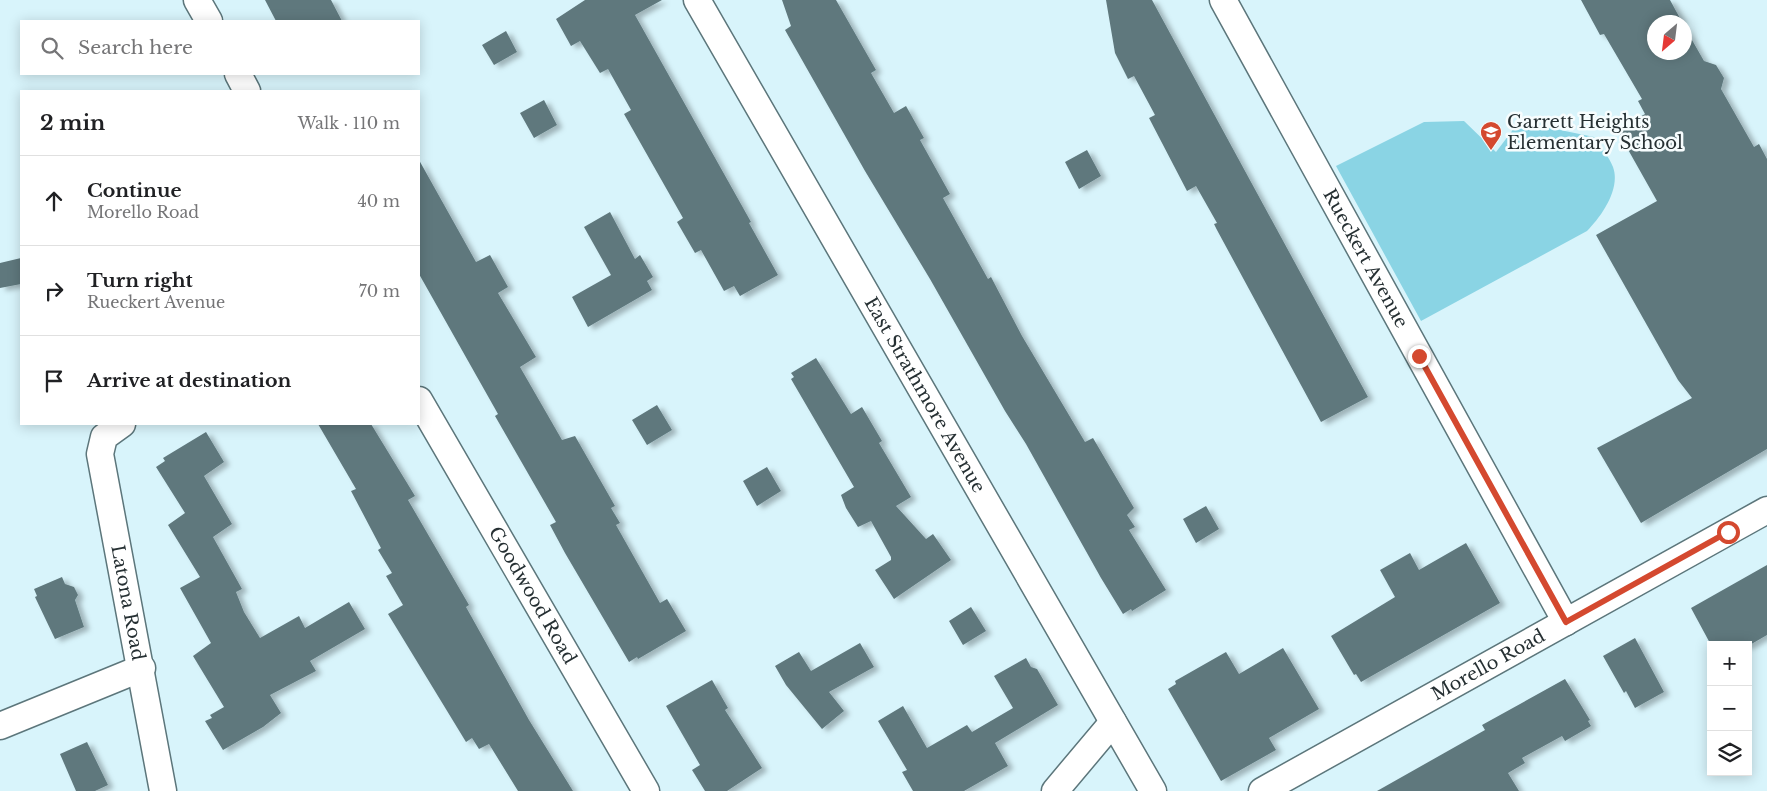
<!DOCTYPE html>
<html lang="en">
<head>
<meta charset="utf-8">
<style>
  :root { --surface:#fff; --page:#f2f2f2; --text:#202124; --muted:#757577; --line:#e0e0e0 }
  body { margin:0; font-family:"Libre Baskerville",serif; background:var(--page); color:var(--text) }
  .controls { position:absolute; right:15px; bottom:15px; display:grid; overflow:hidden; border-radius:0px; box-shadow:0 2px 12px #0003 }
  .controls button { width:45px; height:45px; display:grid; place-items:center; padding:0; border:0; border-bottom:1px solid var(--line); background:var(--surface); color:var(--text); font:25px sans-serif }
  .compass { position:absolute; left:1647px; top:15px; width:45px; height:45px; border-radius:50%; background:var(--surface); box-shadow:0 2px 12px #0003; rotate:208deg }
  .stop { position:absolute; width:15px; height:15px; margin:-11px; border:4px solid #d4492f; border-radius:50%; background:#fff }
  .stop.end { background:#d4492f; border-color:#fff; box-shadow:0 1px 5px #0008 }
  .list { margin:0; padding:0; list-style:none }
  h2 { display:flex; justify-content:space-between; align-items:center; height:65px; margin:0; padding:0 20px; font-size:21px }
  h2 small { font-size:16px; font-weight:400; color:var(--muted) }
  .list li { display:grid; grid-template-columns:32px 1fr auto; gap:15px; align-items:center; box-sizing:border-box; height:90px; padding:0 20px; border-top:1px solid var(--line) }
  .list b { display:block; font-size:19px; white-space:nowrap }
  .list p { margin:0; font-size:16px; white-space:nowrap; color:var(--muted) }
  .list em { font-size:16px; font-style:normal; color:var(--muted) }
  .icon { flex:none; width:28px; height:28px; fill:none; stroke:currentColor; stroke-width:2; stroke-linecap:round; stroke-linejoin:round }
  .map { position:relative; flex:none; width:1767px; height:791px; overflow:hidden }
  .search { position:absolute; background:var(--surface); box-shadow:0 2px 12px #0003; left:20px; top:20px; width:400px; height:55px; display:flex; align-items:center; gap:12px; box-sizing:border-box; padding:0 18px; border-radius:0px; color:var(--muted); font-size:19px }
  .panel { position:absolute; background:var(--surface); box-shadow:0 2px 12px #0003; left:20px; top:90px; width:400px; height:335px; border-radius:0px }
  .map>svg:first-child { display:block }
  .green { fill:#8ad4e4 }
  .building { fill:#5f787d; filter:url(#shadow) }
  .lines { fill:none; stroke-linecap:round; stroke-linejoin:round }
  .minor-casing { stroke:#5c767b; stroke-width:29 }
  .minor { stroke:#fff; stroke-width:26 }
  .route { stroke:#d4492f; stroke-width:6 }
  .labels { text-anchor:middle; stroke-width:5; stroke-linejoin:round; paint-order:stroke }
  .poi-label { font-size:18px; fill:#263033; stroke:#f7fdfe; text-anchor:start }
  .street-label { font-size:18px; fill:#263033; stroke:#f7fdfe }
</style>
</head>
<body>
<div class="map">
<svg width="1767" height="791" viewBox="0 0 1767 791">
  <defs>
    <filter id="shadow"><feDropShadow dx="5.5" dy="3" stdDeviation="2.5" flood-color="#0004"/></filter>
  </defs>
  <rect width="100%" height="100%" fill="#d8f4fb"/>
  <path class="green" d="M 1464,121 L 1496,152 L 1515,127 L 1536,125 L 1594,137 C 1600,146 1609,157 1613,167 C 1621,189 1601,217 1587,231 L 1421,321 L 1336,166 L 1424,122 Z"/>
  <path class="building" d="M 265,0 L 331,0 L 342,21 L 276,21 Z
    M 585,0 L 662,0 L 635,15 L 751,222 L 749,223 L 778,275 L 740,296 L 734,286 L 724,291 L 701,250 L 695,253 L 677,222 L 683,218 L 624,114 L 631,110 L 608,69 L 600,73 L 580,41 L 571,46 L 556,19 Z
    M 782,0 L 836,0 L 876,70 L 871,73 L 894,113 L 906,106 L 924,138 L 920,140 L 950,194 L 943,198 L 988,279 L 991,277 L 1022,336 L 1085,442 L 1093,438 L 1134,508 L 1127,515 L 1135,527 L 1129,530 L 1166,590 L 1132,611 L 1131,609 L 1123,614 L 1101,578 L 1026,444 L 1005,411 L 930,279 L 865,171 L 785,30 L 791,26 Z
    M 1106,0 L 1152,0 L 1368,397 L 1321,422 L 1217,230 L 1214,224 L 1217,223 L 1196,186 L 1187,191 L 1149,118 L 1155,115 L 1134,76 L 1128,79 L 1115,53 Z
    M 1581,0 L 1670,0 L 1682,22 L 1654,22 L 1654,52 L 1684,52 L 1684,26 L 1704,61 L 1716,65 L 1724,78 L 1721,89 L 1754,147 L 1759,144 L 1767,159 L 1767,449 L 1641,523 L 1597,448 L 1692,398 L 1678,380 L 1596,235 L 1657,201 L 1617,130 L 1645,114 L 1638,101 L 1642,99 L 1604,34 L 1600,35 Z
    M 506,31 L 517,52 L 494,65 L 482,45 Z
    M 544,100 L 557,125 L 534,138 L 520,113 Z
    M 1087,150 L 1101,176 L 1079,189 L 1065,162 Z
    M 419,160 L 476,262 L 490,255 L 508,287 L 498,293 L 536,357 L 520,367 L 562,440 L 575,436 L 615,506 L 611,508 L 620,523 L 616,525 L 660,603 L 667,599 L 686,631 L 638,659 L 637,657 L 629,662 L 565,553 L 550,525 L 556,522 L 495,416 L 498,414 L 419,274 Z
    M 610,212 L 635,259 L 640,255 L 653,277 L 647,281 L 652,290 L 588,327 L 572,297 L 611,275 L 584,227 Z
    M 21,258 L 21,284 L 0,288 L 0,263 Z
    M 816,358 L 851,414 L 862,407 L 882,441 L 879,443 L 911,497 L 896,506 L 926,539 L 933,534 L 951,560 L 894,599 L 875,570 L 891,560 L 891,557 L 871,521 L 858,527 L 846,508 L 841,495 L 854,487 L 791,379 L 794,377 L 791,373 Z
    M 657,405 L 672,430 L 647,445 L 632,420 Z
    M 318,424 L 371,424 L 415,496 L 408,500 L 469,605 L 466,607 L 529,720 L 573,791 L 518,791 L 489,744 L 479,749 L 472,738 L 466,742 L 388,614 L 403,605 L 386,576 L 392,573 L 378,550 L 381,548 L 351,491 L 356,489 Z
    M 206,432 L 224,462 L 204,476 L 232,524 L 213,537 L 242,589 L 236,592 L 244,612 L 260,638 L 299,616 L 305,628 L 349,602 L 365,629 L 310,661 L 316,671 L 270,695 L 281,713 L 263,727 L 223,750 L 205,721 L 212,718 L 210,715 L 224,707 L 193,656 L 211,643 L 180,588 L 200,577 L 168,525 L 185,513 L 156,467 L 165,461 L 163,458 Z
    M 767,467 L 781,491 L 757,506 L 743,481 Z
    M 1206,506 L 1219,529 L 1196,543 L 1183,519 Z
    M 1466,543 L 1500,603 L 1361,682 L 1356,674 L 1354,675 L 1331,636 L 1395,597 L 1380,570 L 1410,553 L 1419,570 Z
    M 1767,565 L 1767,635 L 1748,646 L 1711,645 L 1691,608 Z
    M 62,577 L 65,584 L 74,587 L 78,595 L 75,600 L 84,627 L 55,639 L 35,597 L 37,596 L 34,589 Z
    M 971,607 L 986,631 L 963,645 L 949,621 Z
    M 1635,638 L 1664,692 L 1635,708 L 1626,691 L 1624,693 L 1603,656 Z
    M 860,643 L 874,667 L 829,692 L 844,711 L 822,729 L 786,685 L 775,666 L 799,652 L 811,671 Z
    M 1283,648 L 1319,709 L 1269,738 L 1276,750 L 1221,781 L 1168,689 L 1176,684 L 1175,681 L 1226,652 L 1239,674 Z
    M 1026,658 L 1031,667 L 1037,669 L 1058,705 L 995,743 L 1008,766 L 964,791 L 913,791 L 902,772 L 907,770 L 878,721 L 903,706 L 927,748 L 967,725 L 972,732 L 1013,708 L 994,676 Z
    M 1565,679 L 1590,720 L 1588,721 L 1591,726 L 1565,741 L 1562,736 L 1522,758 L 1525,763 L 1508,773 L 1519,791 L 1377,791 L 1485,730 L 1482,725 Z
    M 712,680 L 728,708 L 725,710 L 762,768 L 727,791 L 705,791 L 692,770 L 700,765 L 666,706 Z
    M 87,742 L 108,785 L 95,791 L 76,791 L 60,754 Z"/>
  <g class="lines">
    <g class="minor-casing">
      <g id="minor">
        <path d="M 197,0 L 209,21"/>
        <path id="s1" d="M 697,0 L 1153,791"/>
        <path id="s2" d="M 1223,0 L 1566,622"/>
        <path d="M 238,74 L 247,91"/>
        <path id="s3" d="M 419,400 L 646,791"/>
        <path id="s4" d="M 122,424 L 104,437 L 100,454 L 163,791"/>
        <path d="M 0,726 L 142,668"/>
        <path d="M 1055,791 L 1113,722"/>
        <path id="s5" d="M 1262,791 L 1767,510"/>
      </g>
    </g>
    <use href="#minor" class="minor"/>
  </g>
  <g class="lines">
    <path class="route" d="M 1419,356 L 1566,622 L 1728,532"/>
  </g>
  <defs>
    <g id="school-pin" transform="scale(1.125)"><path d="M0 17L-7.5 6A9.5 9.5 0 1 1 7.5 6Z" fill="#d4492f" stroke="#f7fdfe"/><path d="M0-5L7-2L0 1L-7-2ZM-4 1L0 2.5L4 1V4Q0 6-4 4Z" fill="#fff"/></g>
  </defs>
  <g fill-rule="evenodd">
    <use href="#school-pin" x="1491" y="132"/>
  </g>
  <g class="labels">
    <g class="poi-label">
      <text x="1507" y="128">Garrett Heights<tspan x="1507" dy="21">Elementary School</tspan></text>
    </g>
    <g class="street-label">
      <text dy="6" stroke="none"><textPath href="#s2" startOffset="295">Rueckert Avenue</textPath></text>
      <text dy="6" stroke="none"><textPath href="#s1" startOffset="456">East Strathmore Avenue</textPath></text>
      <text dy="6" stroke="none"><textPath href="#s3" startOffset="226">Goodwood Road</textPath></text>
      <text dy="6" stroke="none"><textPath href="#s4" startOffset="191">Latona Road</textPath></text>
      <text dy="6" stroke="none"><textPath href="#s5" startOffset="259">Morello Road</textPath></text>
    </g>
  </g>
</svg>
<div class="controls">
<button>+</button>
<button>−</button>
<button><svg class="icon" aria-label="layers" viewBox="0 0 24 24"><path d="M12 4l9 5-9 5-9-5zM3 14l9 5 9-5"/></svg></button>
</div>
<svg class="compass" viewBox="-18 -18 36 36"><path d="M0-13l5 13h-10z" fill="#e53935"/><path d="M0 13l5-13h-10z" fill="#757577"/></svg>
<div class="stop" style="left:1728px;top:532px"></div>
<div class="stop end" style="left:1419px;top:356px"></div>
<div class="search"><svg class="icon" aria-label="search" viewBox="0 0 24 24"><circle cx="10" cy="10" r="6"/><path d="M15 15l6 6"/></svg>Search here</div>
<section class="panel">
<h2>2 min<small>Walk · 110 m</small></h2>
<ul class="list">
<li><svg class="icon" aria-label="ahead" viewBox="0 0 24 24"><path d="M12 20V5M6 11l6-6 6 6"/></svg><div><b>Continue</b><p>Morello Road</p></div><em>40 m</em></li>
<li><svg class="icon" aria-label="right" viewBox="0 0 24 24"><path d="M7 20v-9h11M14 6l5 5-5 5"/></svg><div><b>Turn right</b><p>Rueckert Avenue</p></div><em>70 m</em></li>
<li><svg class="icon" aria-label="arrive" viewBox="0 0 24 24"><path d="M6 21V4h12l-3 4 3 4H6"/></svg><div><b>Arrive at destination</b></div></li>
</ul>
</section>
</div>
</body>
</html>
